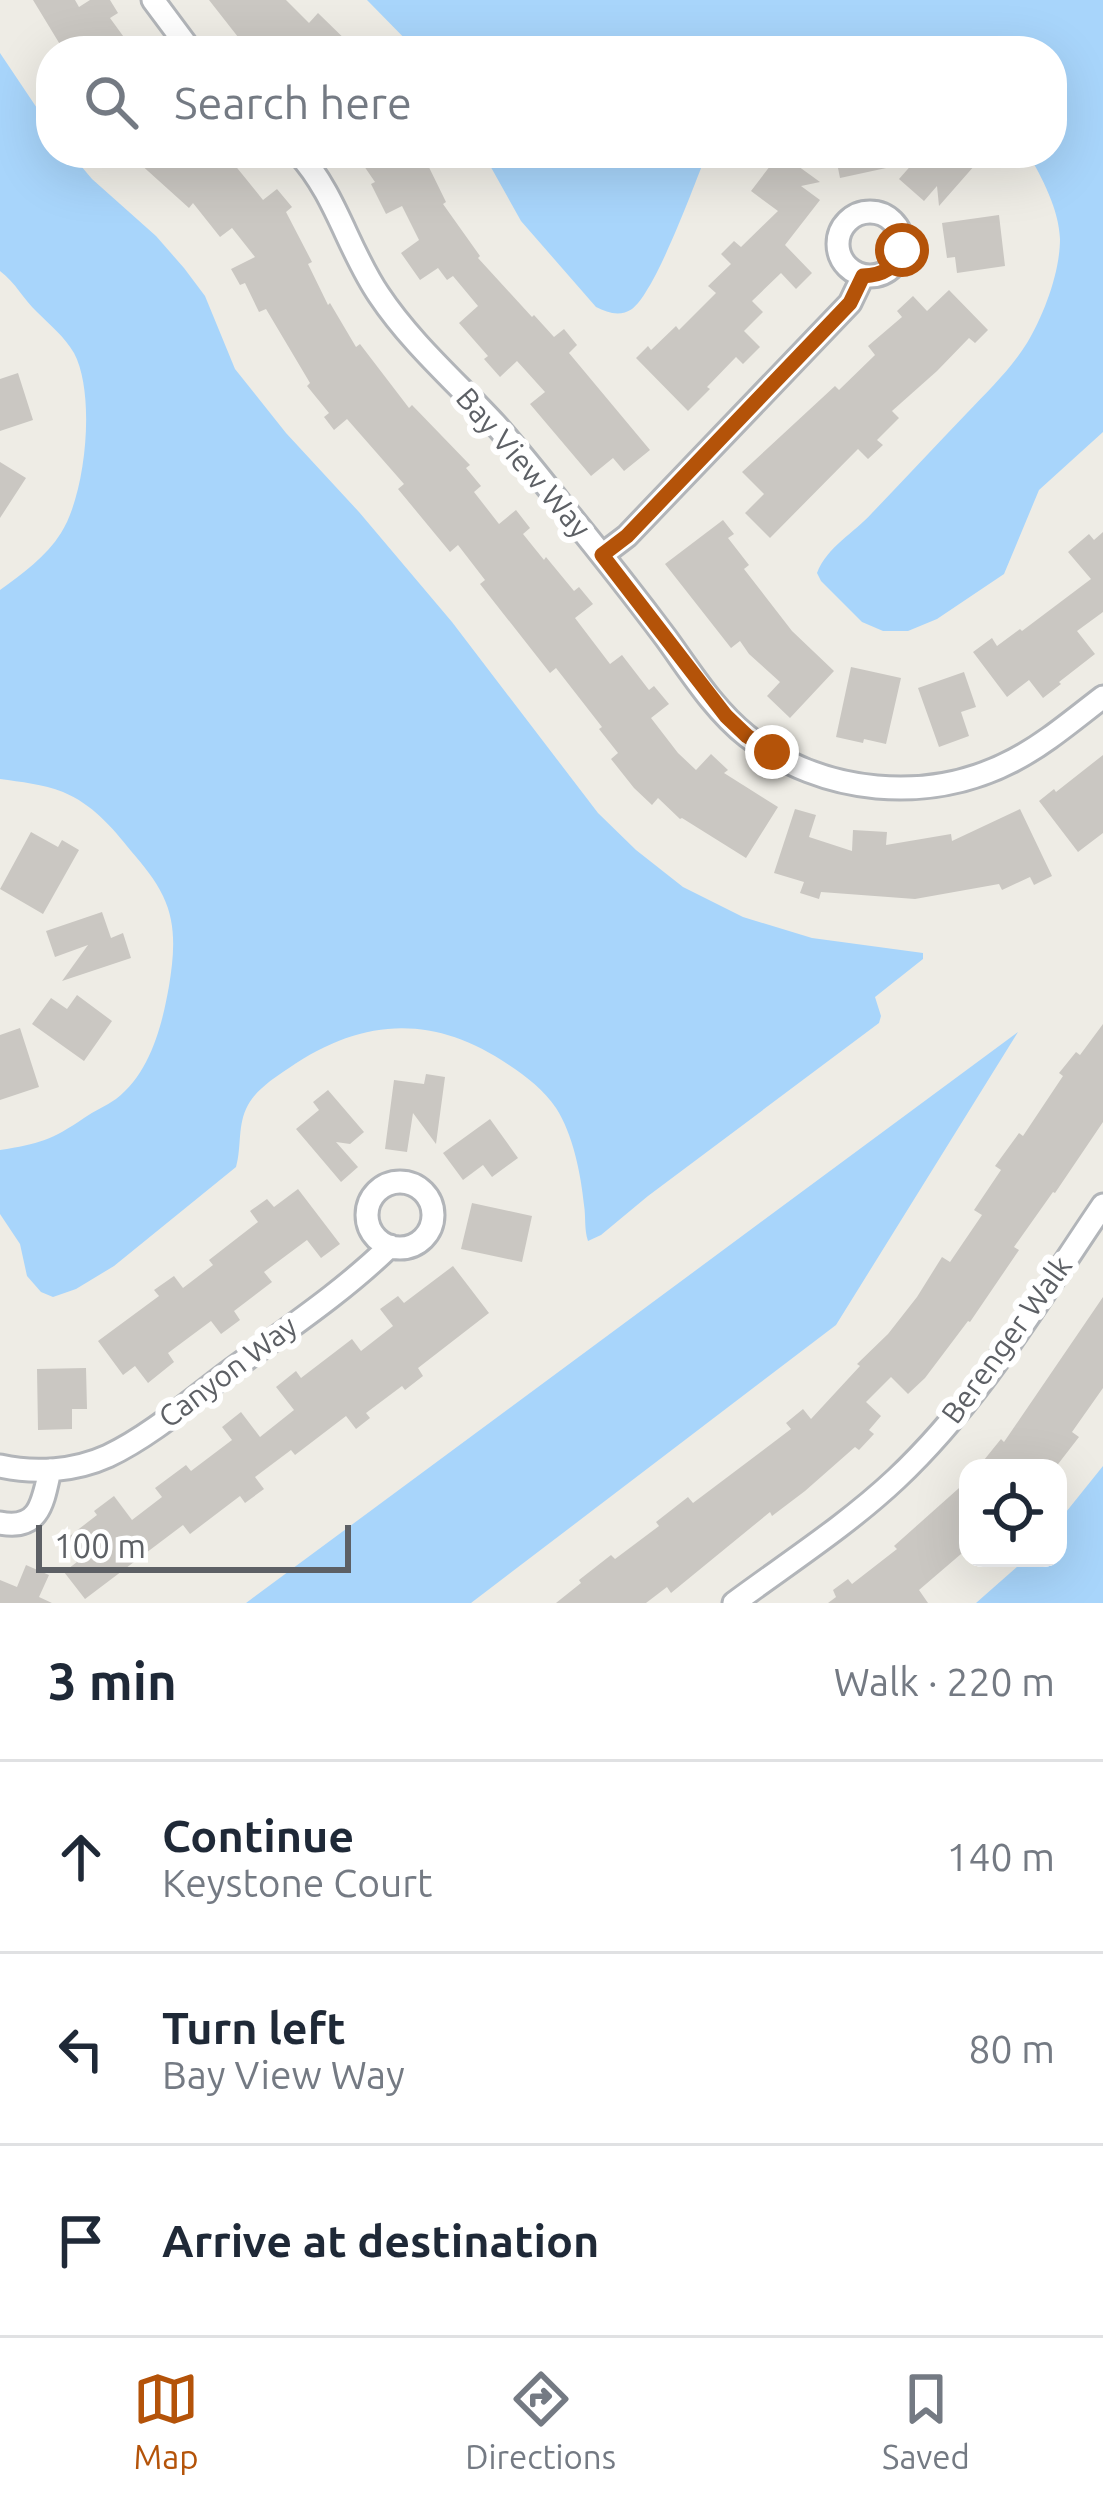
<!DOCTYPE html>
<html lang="en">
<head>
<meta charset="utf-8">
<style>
  :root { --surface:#fff; --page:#f2f2f3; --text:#1f2937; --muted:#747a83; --line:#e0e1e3; --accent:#b45309 }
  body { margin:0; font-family:Ubuntu,sans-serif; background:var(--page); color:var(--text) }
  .controls { position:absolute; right:36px; bottom:36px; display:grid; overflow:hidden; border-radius:24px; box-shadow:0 12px 48px #0002 }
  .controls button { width:108px; height:108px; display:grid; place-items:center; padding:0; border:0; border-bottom:3px solid var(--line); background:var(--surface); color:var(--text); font:60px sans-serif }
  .scale { position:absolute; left:36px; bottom:30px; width:315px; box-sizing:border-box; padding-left:12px; border:6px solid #5d6065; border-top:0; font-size:33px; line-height:42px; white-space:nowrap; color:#5d6065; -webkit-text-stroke:9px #fff; paint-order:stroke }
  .stop { position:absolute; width:36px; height:36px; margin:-27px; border:9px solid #b45309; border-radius:50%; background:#fff }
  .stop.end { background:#b45309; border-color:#fff; box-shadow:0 3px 12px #0008 }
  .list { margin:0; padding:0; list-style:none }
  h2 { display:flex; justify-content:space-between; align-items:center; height:156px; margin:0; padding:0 48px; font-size:51px }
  h2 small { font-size:39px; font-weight:400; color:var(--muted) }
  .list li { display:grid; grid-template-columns:78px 1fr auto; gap:36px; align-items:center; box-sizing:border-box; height:192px; padding:0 48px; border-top:3px solid var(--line) }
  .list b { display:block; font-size:45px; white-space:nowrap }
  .list p { margin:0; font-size:39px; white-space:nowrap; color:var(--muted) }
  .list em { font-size:39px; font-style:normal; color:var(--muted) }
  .icon { flex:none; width:66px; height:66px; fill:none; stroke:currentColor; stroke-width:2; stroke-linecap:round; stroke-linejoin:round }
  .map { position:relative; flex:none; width:1103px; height:1603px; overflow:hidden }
  .search { position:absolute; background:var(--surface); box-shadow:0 12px 48px #0002; left:36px; right:36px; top:36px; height:132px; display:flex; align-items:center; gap:30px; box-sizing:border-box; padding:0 42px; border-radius:48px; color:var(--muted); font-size:45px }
  .sheet { height:732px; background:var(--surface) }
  nav { display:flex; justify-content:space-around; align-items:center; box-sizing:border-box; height:168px; border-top:3px solid var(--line); background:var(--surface); font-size:33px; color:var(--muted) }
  nav a { display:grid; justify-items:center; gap:6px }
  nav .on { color:var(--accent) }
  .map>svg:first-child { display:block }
  .water { fill:#a8d5fb }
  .building { fill:#cac7c2 }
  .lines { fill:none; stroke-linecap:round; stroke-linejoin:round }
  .street-casing { stroke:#b2b5b9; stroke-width:27 }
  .street { stroke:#fff; stroke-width:21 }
  .route { stroke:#b45309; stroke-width:15 }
  .labels { text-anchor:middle; stroke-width:12; stroke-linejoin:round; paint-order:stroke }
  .street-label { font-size:30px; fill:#5d6065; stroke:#fff }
</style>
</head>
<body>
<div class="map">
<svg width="1103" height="1603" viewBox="0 0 1103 1603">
  <rect width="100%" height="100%" fill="#eeece5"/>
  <path class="water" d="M 367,0 L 1103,0 L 1103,432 L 1039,490 L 1004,574 L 937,619 L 908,631 L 883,631 L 862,622 L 821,581 L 817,573 C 827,547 854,533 872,513 C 904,480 935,446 967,413 C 988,391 1011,369 1027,343 C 1044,315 1060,272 1060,239 C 1059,209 1042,178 1028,153 L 1052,153 L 1052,51 L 417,51 Z
    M 0,53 L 51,129 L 51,153 L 70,153 L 92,179 L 156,236 L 184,268 L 205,296 L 235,369 L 286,433 L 359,512 L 452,622 L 598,813 L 636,850 L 683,887 L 743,917 L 812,938 L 923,953 L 923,959 L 875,997 L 881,1016 L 879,1023 L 648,1196 L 601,1235 L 588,1241 C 584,1229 586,1217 584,1205 C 581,1175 573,1134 556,1108 C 544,1090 527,1077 509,1065 C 434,1014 363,1017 289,1068 C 274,1078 257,1089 248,1105 C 237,1125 242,1146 236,1167 L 114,1266 L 76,1289 L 53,1297 L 41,1292 L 27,1276 L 20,1244 L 0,1214 L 0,1150 C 39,1144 52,1140 84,1118 C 94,1111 106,1106 116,1099 C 150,1073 162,1026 169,986 C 174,955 177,925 163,896 C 155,879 143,865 131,851 C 112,827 92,804 63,792 C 43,784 21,782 0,779 L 0,590 C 22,574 46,557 61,533 C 86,494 96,394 74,353 C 64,336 51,326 37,312 C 23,299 16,283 0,271 Z
    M 483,153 L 707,153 C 694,185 656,291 632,309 C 620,317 608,313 596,307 L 521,221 Z
    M 1018,1032 L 836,1325 L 471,1603 L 246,1603 Z
    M 1103,1466 L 1103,1603 L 976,1603 L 1027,1558 L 1058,1558 L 1058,1522 Z"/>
  <path class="building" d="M 33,0 L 75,0 L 79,7 L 90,0 L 110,0 L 118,13 L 110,18 L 134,51 L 64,51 Z
    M 209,0 L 286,0 L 309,23 L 318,13 L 357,51 L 249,51 Z
    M 128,153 L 225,153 L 263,200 L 277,189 L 292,207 L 286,212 L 312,262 L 308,264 L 328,305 L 330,303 L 356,347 L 360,344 L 409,408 L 412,405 L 470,465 L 466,468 L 481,486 L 474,492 L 499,524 L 516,510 L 530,528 L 523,534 L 544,560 L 546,557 L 574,591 L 579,587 L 593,604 L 575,618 L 610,664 L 622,655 L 649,690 L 654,686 L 669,704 L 651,718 L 678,753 L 696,770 L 711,754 L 728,770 L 724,773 L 778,807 L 746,858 L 682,818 L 680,819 L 658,798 L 652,805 L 634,788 L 611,759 L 618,753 L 599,729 L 602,727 L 556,668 L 550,673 L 480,584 L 485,580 L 458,545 L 450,552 L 398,489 L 404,484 L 347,419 L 334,430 L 324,417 L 329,413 L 307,386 L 310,383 L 266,309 L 259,312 L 245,283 L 240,285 L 231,269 L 255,257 L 232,228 L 220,237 L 193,203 L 189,208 Z
    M 355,153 L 422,153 L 446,202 L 443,204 L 480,256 L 478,258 L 532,317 L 534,315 L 554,337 L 564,329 L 577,345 L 569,353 L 650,450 L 624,471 L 613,458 L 591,476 L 530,404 L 545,392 L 517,361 L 500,377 L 484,359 L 488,356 L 459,323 L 478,306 L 453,276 L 447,280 L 438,268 L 420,280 L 401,253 L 419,240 L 402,206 L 386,214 L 371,184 L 375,182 Z
    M 780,153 L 820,182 L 801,186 L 820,200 L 785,245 L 812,273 L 796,289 L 781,273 L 752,301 L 763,312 L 744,331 L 760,347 L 743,364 L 736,357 L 707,387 L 710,389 L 688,411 L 636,358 L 648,346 L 651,350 L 676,326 L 679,330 L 716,293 L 708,286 L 731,264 L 721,254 L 734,241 L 741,247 L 778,211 L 751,191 Z
    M 835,153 L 960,153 L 975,165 L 939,206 L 937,186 L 924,201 L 899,179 L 914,162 L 840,178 Z
    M 999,215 L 1005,266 L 957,273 L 955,257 L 947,258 L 942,223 Z
    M 949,290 L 988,330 L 975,343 L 969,338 L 937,371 L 892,411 L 899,418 L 877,440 L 883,445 L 868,459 L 858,449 L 770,538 L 745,513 L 764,494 L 742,472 L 835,386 L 839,390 L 875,355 L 868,346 L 902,317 L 897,311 L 913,296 L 927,311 Z
    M 18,373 L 33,420 L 0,431 L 0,379 Z
    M 0,462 L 26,478 L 0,518 Z
    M 723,520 L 734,534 L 728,538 L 749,565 L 744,569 L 792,631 L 834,671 L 790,718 L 767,696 L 780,682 L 749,654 L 740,641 L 731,648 L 665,564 Z
    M 1103,532 L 1103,612 L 1077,631 L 1095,654 L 1059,682 L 1061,684 L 1043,698 L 1029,680 L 1007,697 L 973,652 L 992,638 L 997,646 L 1020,629 L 1022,631 L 1091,579 L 1068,552 L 1089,534 L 1094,540 Z
    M 851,667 L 901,678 L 886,744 L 864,739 L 863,743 L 836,737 Z
    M 964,672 L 976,707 L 961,712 L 969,736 L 939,747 L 918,688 Z
    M 1103,755 L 1103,833 L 1078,852 L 1039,801 L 1054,789 L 1056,792 Z
    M 795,809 L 816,815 L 809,837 L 852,851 L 853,830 L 887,832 L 886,845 L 951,834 L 952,841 L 1020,809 L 1052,876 L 1034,885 L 1030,877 L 1002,890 L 999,884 L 915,899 L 821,892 L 819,899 L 800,893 L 804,882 L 774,873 Z
    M 31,832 L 58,847 L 62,840 L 79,850 L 43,914 L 0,889 Z
    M 102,912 L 111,938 L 123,933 L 131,958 L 62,981 L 88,945 L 55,957 L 46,931 Z
    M 77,995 L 112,1021 L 84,1061 L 32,1024 L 51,998 L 67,1009 Z
    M 1103,1024 L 1103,1122 L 1055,1193 L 1053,1192 L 1014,1247 L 1019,1250 L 970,1322 L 968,1321 L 925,1378 L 908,1394 L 891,1377 L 866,1402 L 881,1416 L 869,1430 L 874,1434 L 859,1450 L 855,1447 L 805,1491 L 772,1516 L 770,1512 L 671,1593 L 667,1587 L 646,1603 L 556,1603 L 581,1583 L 579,1580 L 611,1555 L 615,1559 L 659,1526 L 656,1522 L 688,1497 L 693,1503 L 791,1429 L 786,1423 L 803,1409 L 811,1419 L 860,1366 L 857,1364 L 888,1334 L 917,1297 L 942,1257 L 950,1262 L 982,1215 L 974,1210 L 1001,1170 L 995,1166 L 1019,1133 L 1023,1136 L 1063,1076 L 1059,1073 L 1076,1052 L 1080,1055 Z
    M 20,1028 L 39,1087 L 0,1100 L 0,1035 Z
    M 426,1074 L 445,1077 L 436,1144 L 413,1113 L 407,1152 L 385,1149 L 394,1080 L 424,1084 Z
    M 328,1090 L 364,1132 L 350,1144 L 336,1142 L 358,1167 L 341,1182 L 296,1129 L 319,1110 L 313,1102 Z
    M 490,1119 L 518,1158 L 492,1177 L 483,1165 L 463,1180 L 443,1153 Z
    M 298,1189 L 340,1244 L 321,1258 L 307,1240 L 264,1272 L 272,1282 L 234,1311 L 240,1320 L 221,1334 L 211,1321 L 168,1353 L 174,1362 L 148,1383 L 135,1366 L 123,1375 L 98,1341 L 159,1296 L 154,1290 L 174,1276 L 183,1288 L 213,1265 L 209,1260 L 258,1222 L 250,1211 L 267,1199 L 274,1207 Z
    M 472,1203 L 532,1216 L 522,1262 L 461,1249 Z
    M 453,1266 L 489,1313 L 418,1368 L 423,1376 L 405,1390 L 402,1386 L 366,1413 L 370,1418 L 356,1429 L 346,1416 L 295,1455 L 291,1450 L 255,1477 L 264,1489 L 245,1503 L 240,1496 L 190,1534 L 183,1525 L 85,1599 L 64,1572 L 77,1562 L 62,1542 L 97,1515 L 94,1511 L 114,1496 L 132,1520 L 162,1497 L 155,1488 L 186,1465 L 191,1471 L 232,1440 L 222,1427 L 241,1412 L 260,1437 L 294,1410 L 276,1387 L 296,1371 L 301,1378 L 352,1339 L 361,1351 L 393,1326 L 380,1309 L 398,1296 L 404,1303 Z
    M 1103,1297 L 1103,1388 L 1072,1432 L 1079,1437 L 1055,1468 L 993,1468 L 984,1460 L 1001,1439 L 1004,1442 Z
    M 86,1368 L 87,1409 L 72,1409 L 72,1429 L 38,1430 L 37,1369 Z
    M 968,1480 L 968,1548 L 919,1590 L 928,1603 L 828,1603 L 836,1597 L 833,1590 L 848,1579 L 852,1584 L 897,1549 L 894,1546 Z
    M 26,1565 L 49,1575 L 39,1597 L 52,1603 L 0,1603 L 0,1580 L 17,1587 Z"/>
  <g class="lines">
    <g class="street-casing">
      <path id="street" d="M 153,0 L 191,51
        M 298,153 C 336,194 348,250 379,295 C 411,343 456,382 495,424 C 519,451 542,480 564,508 C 599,551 633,594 666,638 C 690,671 714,710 747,736 C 822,795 929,805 1014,760 C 1045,744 1074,719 1103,697
        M838 244a32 32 0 1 1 64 0a32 32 0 1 1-64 0Z
        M 602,555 L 627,536 L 850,303 L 863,276
        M367 1215a33 33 0 1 1 66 0a33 33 0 1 1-66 0Z
        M 0,1466 C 35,1474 75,1471 108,1456 C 152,1435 191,1400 230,1371 C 284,1331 342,1293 390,1246
        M 0,1523 C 40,1531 43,1501 50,1470
        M 734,1603 C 788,1563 847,1525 896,1479 C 980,1400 1039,1299 1103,1205"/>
    </g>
    <use href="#street" class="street"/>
  </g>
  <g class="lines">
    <path class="route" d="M 772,752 L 747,736 L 726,716 L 602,555 L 627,536 L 850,303 L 863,276 C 884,275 894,268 902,250"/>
  </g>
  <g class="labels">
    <g class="street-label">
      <text transform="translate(523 463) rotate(49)" y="10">Bay View Way</text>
      <text transform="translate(1007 1340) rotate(-54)" y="10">Berenger Walk</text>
      <text transform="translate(228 1372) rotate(-37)" y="10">Canyon Way</text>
    </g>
  </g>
</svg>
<div class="controls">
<button><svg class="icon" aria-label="locate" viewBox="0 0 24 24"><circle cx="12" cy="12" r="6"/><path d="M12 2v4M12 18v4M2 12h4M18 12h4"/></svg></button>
</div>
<div class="scale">100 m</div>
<div class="stop" style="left:902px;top:250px"></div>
<div class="stop end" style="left:772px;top:752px"></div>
<div class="search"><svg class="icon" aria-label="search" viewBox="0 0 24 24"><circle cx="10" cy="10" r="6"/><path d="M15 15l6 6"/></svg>Search here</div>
</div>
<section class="sheet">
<h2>3 min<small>Walk · 220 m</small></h2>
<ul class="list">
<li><svg class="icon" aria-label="ahead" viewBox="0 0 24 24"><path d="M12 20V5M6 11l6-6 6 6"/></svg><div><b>Continue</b><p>Keystone Court</p></div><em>140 m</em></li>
<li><svg class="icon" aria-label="left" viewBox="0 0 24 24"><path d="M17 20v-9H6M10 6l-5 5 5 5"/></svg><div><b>Turn left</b><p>Bay View Way</p></div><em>80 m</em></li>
<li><svg class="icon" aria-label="arrive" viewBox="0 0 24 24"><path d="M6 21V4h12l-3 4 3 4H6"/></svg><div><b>Arrive at destination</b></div></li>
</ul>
</section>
<nav>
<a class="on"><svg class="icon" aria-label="map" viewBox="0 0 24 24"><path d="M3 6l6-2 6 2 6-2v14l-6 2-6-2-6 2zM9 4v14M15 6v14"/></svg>Map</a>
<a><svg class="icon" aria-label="directions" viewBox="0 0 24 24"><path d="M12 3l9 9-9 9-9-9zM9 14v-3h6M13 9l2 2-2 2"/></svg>Directions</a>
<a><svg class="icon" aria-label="saved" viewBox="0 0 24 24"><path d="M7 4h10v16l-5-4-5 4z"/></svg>Saved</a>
</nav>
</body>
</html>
